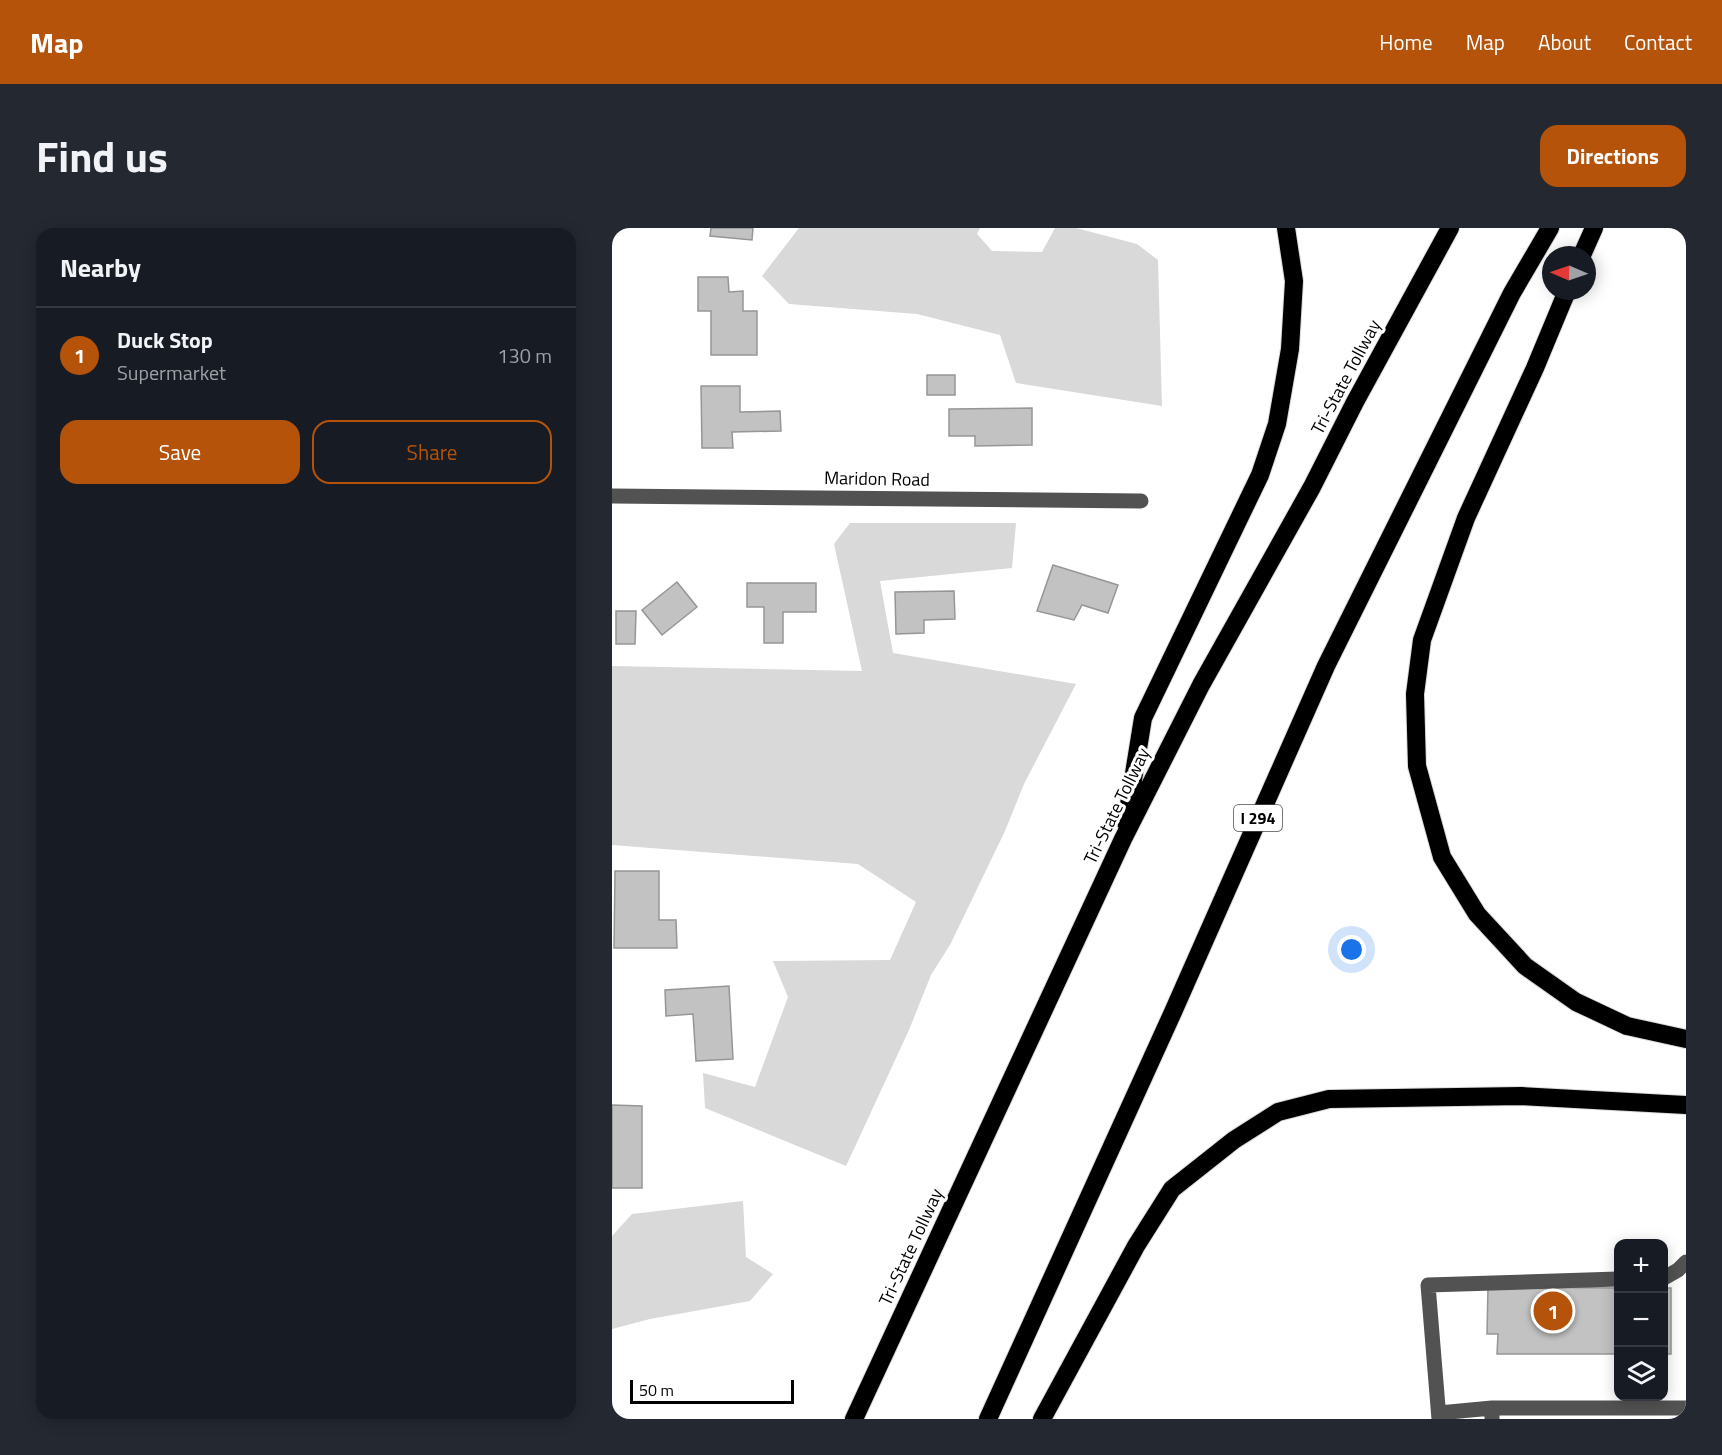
<!DOCTYPE html>
<html lang="en">
<head>
<meta charset="utf-8">
<style>
  :root { --surface:#171b24; --page:#242831; --text:#f1f3f6; --muted:#9ea1a6; --line:#363941; --accent:#b45309 }
  body { margin:0; font-family:"Titillium Web",sans-serif; background:var(--page); color:var(--text) }
  .controls { position:absolute; right:18px; bottom:18px; display:grid; overflow:hidden; border-radius:12px; box-shadow:0 3px 15px #0003 }
  .controls button { width:54px; height:54px; display:grid; place-items:center; padding:0; border:0; border-bottom:2px solid var(--line); background:var(--surface); color:var(--text); font:30px sans-serif }
  .compass { position:absolute; left:930px; top:18px; width:54px; height:54px; border-radius:50%; background:var(--surface); box-shadow:0 3px 15px #0003; rotate:272deg }
  .scale { position:absolute; left:18px; bottom:15px; width:164px; box-sizing:border-box; padding-left:6px; border:3px solid #000; border-top:0; font-size:16px; line-height:21px; white-space:nowrap; color:#000; -webkit-text-stroke:4px #fff; paint-order:stroke }
  .you { position:absolute; left:740px; top:722px; width:21px; height:21px; margin:-15px; border:4px solid #fff; border-radius:50%; background:#1a73e8; box-shadow:0 0 0 9px #1a73e833 }
  .badge { display:grid; place-items:center; width:39px; height:39px; border-radius:50%; background:var(--accent); color:#fff; font-size:20px; font-weight:700 }
  .pin { position:absolute; translate:-50% -50%; border:3px solid #fff; box-shadow:0 2px 6px #0006 }
  .list { margin:0; padding:0; list-style:none }
  h2 { display:flex; justify-content:space-between; align-items:center; height:78px; margin:0; padding:0 24px; font-size:26px }
  h2 small { font-size:20px; font-weight:400; color:var(--muted) }
  .list li { display:grid; grid-template-columns:39px 1fr auto; gap:18px; align-items:center; box-sizing:border-box; height:96px; padding:0 24px; border-top:2px solid var(--line) }
  .list b { display:block; font-size:22px; white-space:nowrap }
  .list p { margin:0; font-size:20px; white-space:nowrap; color:var(--muted) }
  .list em { font-size:20px; font-style:normal; color:var(--muted) }
  .actions { display:flex; gap:12px; padding:18px 24px }
  .actions a { flex:1; padding:14px 0; border:2px solid var(--accent); border-radius:18px; text-align:center; font-size:21px; color:var(--accent) }
  .actions .main { background:var(--accent); color:#fff }
  .icon { flex:none; width:33px; height:33px; fill:none; stroke:currentColor; stroke-width:2; stroke-linecap:round; stroke-linejoin:round }
  .map { position:relative; flex:none; width:1074px; height:1191px; overflow:hidden; border-radius:18px }
  header { display:flex; align-items:center; gap:36px; box-sizing:border-box; height:84px; padding:0 30px; background:var(--accent); color:#fff }
  header strong { font-size:28px }
  nav { display:flex; gap:33px; margin-inline-start:auto; font-size:21px }
  .intro { display:flex; align-items:center; justify-content:space-between; box-sizing:border-box; height:144px; padding:0 36px }
  h1 { margin:0; font-size:42px }
  .button { padding:15px 27px; border-radius:18px; background:var(--accent); color:#fff; font-size:21px; font-weight:700 }
  main { display:flex; gap:36px; padding:0 36px }
  aside { flex:1; background:var(--surface); border-radius:18px; box-shadow:0 3px 15px #0003 }
  .map>svg:first-child { display:block }
  .green { fill:#d9d9d9 }
  .building { fill:#c2c2c2; stroke:#969696; stroke-width:1.5 }
  .lines { fill:none; stroke-linecap:round; stroke-linejoin:round }
  .highway-casing { stroke:#dbdbdb; stroke-width:20 }
  .minor { stroke:#525252; stroke-width:15 }
  .highway { stroke:#000; stroke-width:18 }
  .labels { text-anchor:middle; stroke-width:6; stroke-linejoin:round; paint-order:stroke }
  .shield { fill:#fff; stroke:#4c4c4c; stroke-width:1.5 }
  .shield-label { font-size:16px; font-weight:bold; fill:#000 }
  .street-label { font-size:18px; fill:#000; stroke:#fff }
</style>
</head>
<body>
<header>
<strong>Map</strong>
<nav><a>Home</a><a>Map</a><a>About</a><a>Contact</a></nav>
</header>
<div class="intro"><h1>Find us</h1><a class="button">Directions</a></div>
<main>
<aside>
<h2>Nearby<small></small></h2>
<ul class="list">
<li><span class="badge">1</span><div><b>Duck Stop</b><p>Supermarket</p></div><em>130 m</em></li>
</ul>
<div class="actions"><a class="main">Save</a><a>Share</a></div>
</aside>
<div class="map">
<svg width="1074" height="1191" viewBox="0 0 1074 1191">
  <rect width="100%" height="100%" fill="#fff"/>
  <path class="green" d="M 187,0 L 368,0 L 365,6 L 380,23 L 430,24 L 443,0 L 464,0 L 525,16 L 546,32 L 550,178 L 404,155 L 388,107 L 305,86 L 177,76 L 150,48 Z
    M 238,295 L 404,295 L 400,340 L 268,353 L 281,425 L 464,456 L 412,556 L 393,603 L 338,717 L 319,747 L 297,802 L 234,938 L 93,880 L 91,845 L 143,859 L 176,769 L 161,733 L 278,732 L 304,674 L 246,636 L 0,617 L 0,438 L 250,443 L 222,316 Z
    M 131,973 L 134,1029 L 161,1046 L 138,1073 L 38,1091 L 0,1101 L 0,1008 L 20,986 Z"/>
  <path class="building" d="M 99,0 L 141,0 L 140,12 L 98,8 Z
    M 86,49 L 116,49 L 117,64 L 131,63 L 131,83 L 145,83 L 145,127 L 99,127 L 99,83 L 86,83 Z
    M 315,147 L 343,147 L 343,167 L 315,167 Z
    M 89,158 L 128,158 L 128,184 L 168,183 L 169,203 L 120,204 L 121,220 L 90,220 Z
    M 420,180 L 420,217 L 363,218 L 363,208 L 337,208 L 337,181 Z
    M 441,337 L 506,357 L 496,385 L 470,377 L 462,392 L 425,383 Z
    M 65,354 L 85,379 L 50,407 L 30,382 Z
    M 135,355 L 204,355 L 204,384 L 171,384 L 171,415 L 152,415 L 152,379 L 135,379 Z
    M 342,363 L 343,391 L 312,392 L 312,405 L 284,406 L 283,364 Z
    M 4,383 L 24,383 L 23,416 L 4,416 Z
    M 3,643 L 47,643 L 47,692 L 64,692 L 65,720 L 2,720 Z
    M 117,758 L 121,831 L 84,833 L 81,786 L 54,788 L 53,762 Z
    M 0,877 L 30,878 L 30,960 L 0,960 Z
    M 876,1059 L 1006,1060 L 1006,1126 L 885,1126 L 886,1106 L 875,1106 Z
    M 1052,1060 L 1059,1060 L 1059,1126 L 1052,1126 Z"/>
  <g class="lines">
    <g class="highway-casing">
      <path id="highway" d="M 970,27 L 982,0
        M 955,63 L 923,140 L 854,290 L 810,412 L 803,466 L 805,538 L 830,629 L 865,686 L 913,738 L 964,774 L 1015,798 L 1074,811
        M 514,595 L 531,490 L 648,247 L 665,196 L 678,121 L 682,53 L 674,0
        M 242,1191 L 511,611 L 589,457 L 700,259 L 743,174 L 838,0
        M 376,1191 L 561,784 L 714,438 L 900,65 L 938,0
        M 430,1191 L 524,1018 L 560,961 L 622,912 L 666,884 L 717,871 L 909,868 L 1074,877"/>
    </g>
    <path class="minor" d="M 0,268 L 529,273
      M 1052,1050 L 1066,1042 L 1074,1034
      M 880,1180 L 1074,1180
      M 827,1185 L 880,1180 L 880,1191
      M 827,1191 L 816,1057 L 1006,1051"/>
    <use href="#highway" class="highway"/>
  </g>
  <g class="labels">
    <rect class="shield" x="622" y="577" width="48" height="26" rx="4.5"/>
    <g class="shield-label">
      <text x="646" y="596">I 294</text>
    </g>
    <g class="street-label">
      <text transform="translate(734 149) rotate(-62)" y="6">Tri-State Tollway</text>
      <text transform="translate(265 251) rotate(1)" y="6">Maridon Road</text>
      <text transform="translate(505 578) rotate(-64)" y="6">Tri-State Tollway</text>
      <text transform="translate(299 1019) rotate(-65)" y="6">Tri-State Tollway</text>
    </g>
  </g>
</svg>
<div class="controls">
<button>+</button>
<button>−</button>
<button><svg class="icon" aria-label="layers" viewBox="0 0 24 24"><path d="M12 4l9 5-9 5-9-5zM3 14l9 5 9-5"/></svg></button>
</div>
<svg class="compass" viewBox="-18 -18 36 36"><path d="M0-13l5 13h-10z" fill="#e53935"/><path d="M0 13l5-13h-10z" fill="#9ea1a6"/></svg>
<div class="scale">50 m</div>
<div class="you"></div>
<div class="pin badge" style="left:941px;top:1083px">1</div>
</div>
</main>
</body>
</html>
